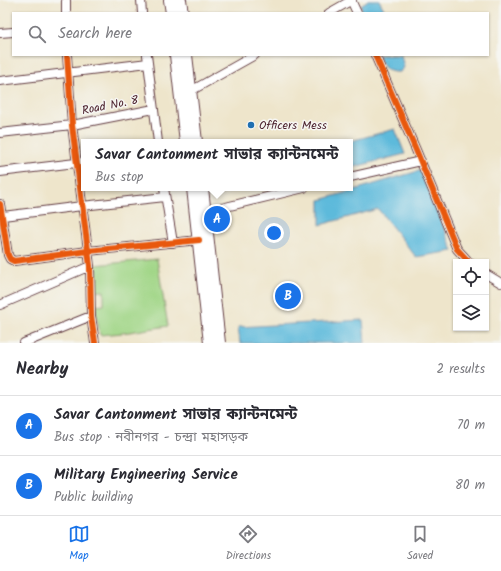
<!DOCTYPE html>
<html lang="en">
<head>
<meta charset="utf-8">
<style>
  :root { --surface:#fff; --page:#f7f7f7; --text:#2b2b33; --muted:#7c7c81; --line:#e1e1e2; --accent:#1a73e8 }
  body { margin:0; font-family:Kalam,"Noto Sans Bengali",sans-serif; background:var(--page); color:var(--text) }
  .controls { position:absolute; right:12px; bottom:12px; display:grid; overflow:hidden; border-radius:0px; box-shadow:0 1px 3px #0004 }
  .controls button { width:36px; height:36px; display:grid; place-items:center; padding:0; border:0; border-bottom:1px solid var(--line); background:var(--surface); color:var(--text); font:20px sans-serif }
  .you { position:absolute; left:274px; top:233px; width:14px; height:14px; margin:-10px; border:3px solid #fff; border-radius:50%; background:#1a73e8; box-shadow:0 0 0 6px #1a73e833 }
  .badge { display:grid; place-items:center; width:26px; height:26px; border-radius:50%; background:var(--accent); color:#fff; font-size:13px; font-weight:700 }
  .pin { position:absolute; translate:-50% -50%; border:2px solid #fff; box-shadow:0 1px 4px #0006 }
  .popup { position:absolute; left:81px; top:139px; width:272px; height:52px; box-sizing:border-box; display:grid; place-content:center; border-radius:0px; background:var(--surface); filter:drop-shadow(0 1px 3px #0005); font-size:13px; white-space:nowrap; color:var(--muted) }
  .popup b { font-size:15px; color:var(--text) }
  .popup::after { content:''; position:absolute; left:50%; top:100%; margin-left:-8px; border:8px solid transparent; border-top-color:var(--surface) }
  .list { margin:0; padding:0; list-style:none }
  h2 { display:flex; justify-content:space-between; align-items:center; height:52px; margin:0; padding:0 16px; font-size:17px }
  h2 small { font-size:13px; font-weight:400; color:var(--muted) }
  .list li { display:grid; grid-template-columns:26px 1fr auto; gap:12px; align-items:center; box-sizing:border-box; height:60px; padding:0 16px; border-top:1px solid var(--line) }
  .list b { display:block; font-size:15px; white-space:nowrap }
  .list p { margin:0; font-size:13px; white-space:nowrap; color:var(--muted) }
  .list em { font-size:13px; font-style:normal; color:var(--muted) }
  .icon { flex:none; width:22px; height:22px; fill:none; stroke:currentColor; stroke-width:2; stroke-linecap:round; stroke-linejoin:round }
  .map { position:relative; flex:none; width:501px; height:343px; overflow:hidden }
  .search { position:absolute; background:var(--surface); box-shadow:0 1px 3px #0004; left:12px; right:12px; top:12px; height:44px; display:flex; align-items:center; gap:10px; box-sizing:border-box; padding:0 14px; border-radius:0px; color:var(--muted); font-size:15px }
  .sheet { height:172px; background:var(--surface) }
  nav { display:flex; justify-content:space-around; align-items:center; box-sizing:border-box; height:56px; border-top:1px solid var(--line); background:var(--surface); font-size:11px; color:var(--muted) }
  nav a { display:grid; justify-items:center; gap:2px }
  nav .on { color:var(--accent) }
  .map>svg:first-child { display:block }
  .green { fill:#a1d687; stroke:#767a59 }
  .water { fill:#5dbadb; stroke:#546c83 }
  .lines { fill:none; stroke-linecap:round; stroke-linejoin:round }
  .minor-casing { stroke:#633d43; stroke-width:10 }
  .highway-casing { stroke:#633d43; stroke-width:14 }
  .minor { stroke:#fff; stroke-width:8 }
  .highway { stroke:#fff; stroke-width:12 }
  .cycleway-casing { stroke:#f6f6f2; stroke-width:8 }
  .cycleway { stroke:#e8590c; stroke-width:6 }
  .poi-dot { fill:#1f6fb2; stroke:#f6f6f2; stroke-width:1.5 }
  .labels { text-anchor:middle; stroke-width:3; stroke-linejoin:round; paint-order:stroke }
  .street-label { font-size:12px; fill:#4a1f2b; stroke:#f6f6f2 }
  .poi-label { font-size:12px; fill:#4a1f2b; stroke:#f6f6f2; text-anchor:start }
</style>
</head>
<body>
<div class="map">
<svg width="501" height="343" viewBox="0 0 501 343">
  <rect width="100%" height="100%" fill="#f6f6f2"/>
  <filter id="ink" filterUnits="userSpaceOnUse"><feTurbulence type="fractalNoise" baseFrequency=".025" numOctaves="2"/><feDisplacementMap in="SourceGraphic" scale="8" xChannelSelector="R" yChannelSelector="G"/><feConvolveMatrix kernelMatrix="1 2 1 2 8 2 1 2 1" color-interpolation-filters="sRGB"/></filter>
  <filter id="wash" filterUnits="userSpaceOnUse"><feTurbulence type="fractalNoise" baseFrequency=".012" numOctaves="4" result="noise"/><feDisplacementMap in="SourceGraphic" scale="16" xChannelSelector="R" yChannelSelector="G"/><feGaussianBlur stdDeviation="0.9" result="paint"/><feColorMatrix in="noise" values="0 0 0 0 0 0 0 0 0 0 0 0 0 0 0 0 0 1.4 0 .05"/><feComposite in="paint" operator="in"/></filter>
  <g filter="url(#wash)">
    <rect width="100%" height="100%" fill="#eee5cb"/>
    <path class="green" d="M 157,259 L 168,326 L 123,333 L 100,335 L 95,306 L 104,305 L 104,291 L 90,292 L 95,265 Z"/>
    <path class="water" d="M 368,0 L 379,0 L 386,13 L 362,13 L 361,5 Z
      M 378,55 L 401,55 L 404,67 L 400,72 C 386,73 383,67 378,55 Z
      M 395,129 L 405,154 L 350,168 L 350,142 L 347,142 Z
      M 422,170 L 453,251 L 416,257 L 378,209 L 320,225 L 320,200 Z
      M 363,320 L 365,343 L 240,343 L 238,327 Z"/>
  </g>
  <g filter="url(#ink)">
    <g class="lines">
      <g class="minor-casing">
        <path id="minor" d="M 66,0 L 66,13
          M 141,0 L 142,13
          M 351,0 L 357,13
          M 329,13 L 352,0
          M 0,33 L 13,32
          M 67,55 L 72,125 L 90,266 L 91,316 L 95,343
          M 147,55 L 158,142
          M 375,55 L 416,150 L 457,249 L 469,262
          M 0,81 L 148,63
          M 189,92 L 255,55
          M 0,133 L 72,125 L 154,109
          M 0,172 L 84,162
          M 350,177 L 421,161
          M 164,188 L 173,243
          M 0,204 L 8,255 L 10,259 L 14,261 L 88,251 L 199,240
          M 205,212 L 304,188
          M 3,216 L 82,206 L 165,197
          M 486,274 L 501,283
          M 0,305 L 90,266
          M 24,343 L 91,316"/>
      </g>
      <g class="highway-casing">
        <path id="highway" d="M 170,0 L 172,13
          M 180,0 L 182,13
          M 176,55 L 186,142
          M 186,55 L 196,142
          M 193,188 L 210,343
          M 202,188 L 219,343"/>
      </g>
      <use href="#minor" class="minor"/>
      <use href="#highway" class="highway"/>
      <g class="cycleway-casing">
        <path id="cycleway" d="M 67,55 L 72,125 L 90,266 L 91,316 L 95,343
          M 375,55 L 416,150 L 457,249 L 469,262
          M 0,204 L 8,255 L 10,259 L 14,261 L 88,251 L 199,240"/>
      </g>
      <use href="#cycleway" class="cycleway"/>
    </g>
  </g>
  <circle class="poi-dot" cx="251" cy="125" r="4"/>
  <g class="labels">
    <g class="street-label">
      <text transform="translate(110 105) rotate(-11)" y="4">Road No. 8</text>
    </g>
    <g class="poi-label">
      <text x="259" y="129">Officers Mess</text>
    </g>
  </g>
</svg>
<div class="controls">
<button><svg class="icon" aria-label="locate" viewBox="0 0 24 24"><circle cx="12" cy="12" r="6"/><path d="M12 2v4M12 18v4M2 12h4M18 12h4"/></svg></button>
<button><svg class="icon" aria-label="layers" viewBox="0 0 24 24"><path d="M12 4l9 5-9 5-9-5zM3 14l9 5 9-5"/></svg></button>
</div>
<div class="you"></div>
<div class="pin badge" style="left:217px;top:219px">A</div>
<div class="popup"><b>Savar Cantonment সাভার ক্যান্টনমেন্ট</b>Bus stop</div>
<div class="pin badge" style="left:288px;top:296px">B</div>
<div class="search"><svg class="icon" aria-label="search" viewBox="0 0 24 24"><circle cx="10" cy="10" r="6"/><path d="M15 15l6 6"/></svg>Search here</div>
</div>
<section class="sheet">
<h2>Nearby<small>2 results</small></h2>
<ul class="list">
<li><span class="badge">A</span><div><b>Savar Cantonment সাভার ক্যান্টনমেন্ট</b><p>Bus stop · নবীনগর - চন্দ্রা মহাসড়ক</p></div><em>70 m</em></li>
<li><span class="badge">B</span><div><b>Military Engineering Service</b><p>Public building</p></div><em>80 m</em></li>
</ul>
</section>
<nav>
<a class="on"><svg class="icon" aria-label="map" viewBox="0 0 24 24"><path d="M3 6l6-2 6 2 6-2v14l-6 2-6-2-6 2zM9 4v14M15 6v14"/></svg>Map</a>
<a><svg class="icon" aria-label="directions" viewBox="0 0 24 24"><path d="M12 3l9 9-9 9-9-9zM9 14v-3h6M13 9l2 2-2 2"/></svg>Directions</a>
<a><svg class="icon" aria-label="saved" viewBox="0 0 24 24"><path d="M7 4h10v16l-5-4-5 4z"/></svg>Saved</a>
</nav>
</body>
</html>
